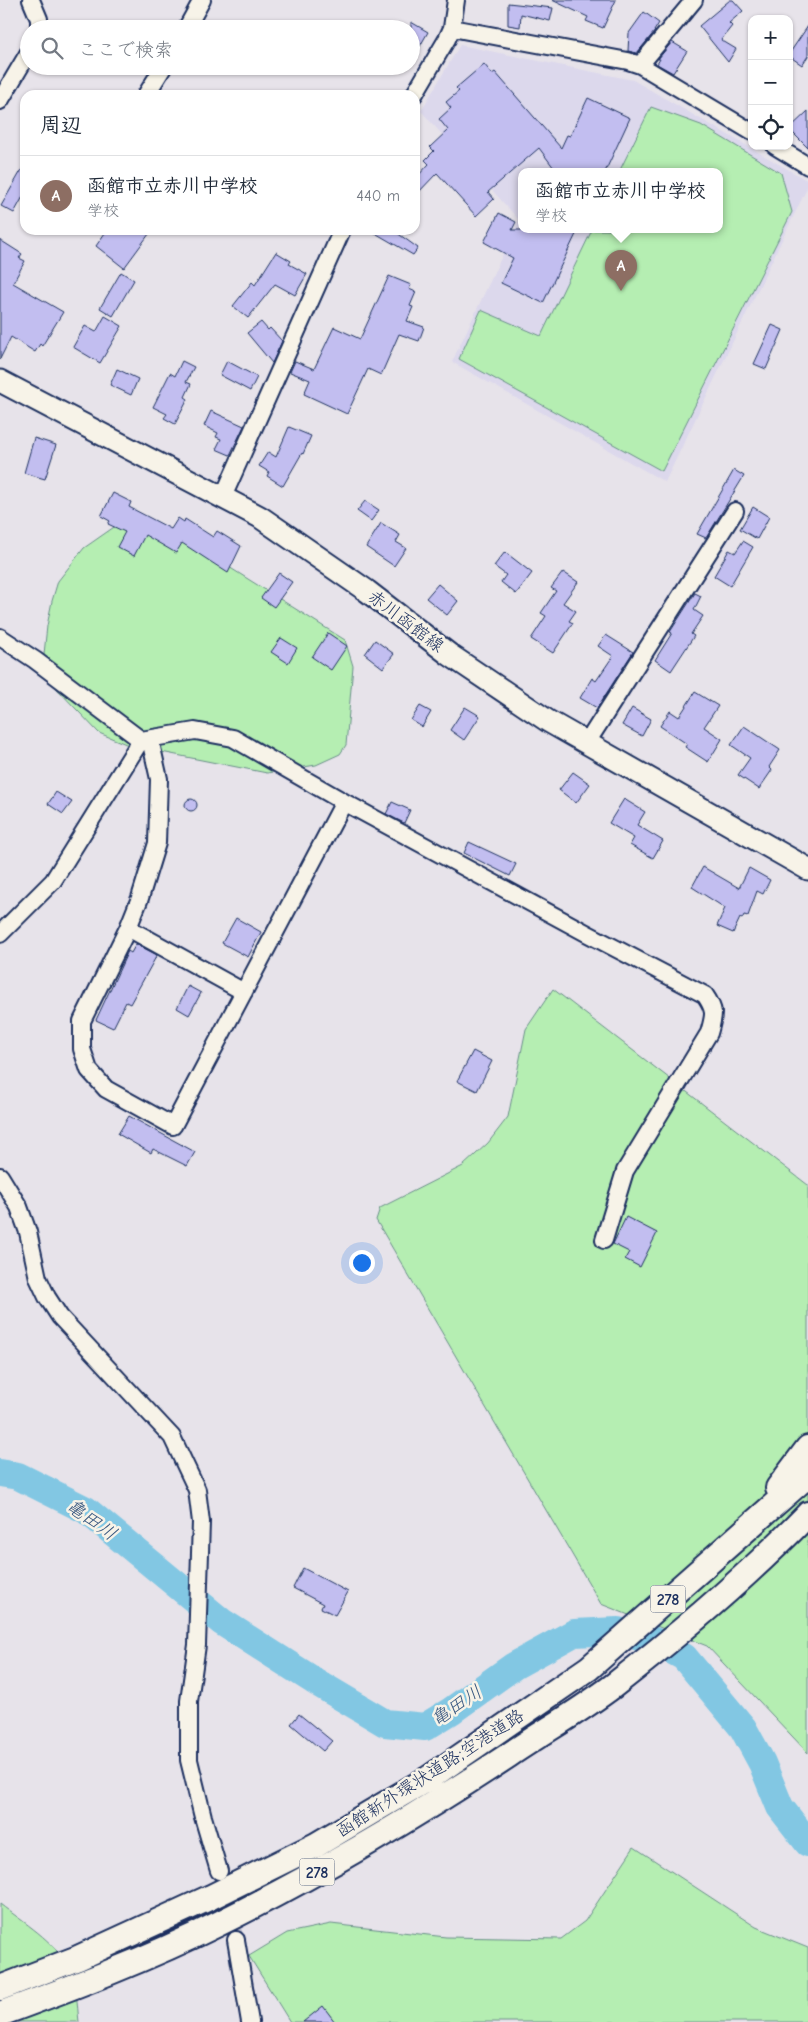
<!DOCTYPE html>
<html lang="ja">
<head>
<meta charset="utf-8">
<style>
  :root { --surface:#fff; --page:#f2f2f3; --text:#1f2937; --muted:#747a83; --line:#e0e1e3; --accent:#b45309 }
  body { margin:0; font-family:"Comic Neue","Klee One",sans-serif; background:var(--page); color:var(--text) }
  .controls { position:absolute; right:15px; top:15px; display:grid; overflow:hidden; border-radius:10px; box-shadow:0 1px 4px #0004 }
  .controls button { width:45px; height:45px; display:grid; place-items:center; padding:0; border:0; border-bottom:1px solid var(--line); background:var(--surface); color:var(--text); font:25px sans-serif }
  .you { position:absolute; left:361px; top:1262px; width:18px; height:18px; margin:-12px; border:4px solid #fff; border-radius:50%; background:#1a73e8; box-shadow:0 0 0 8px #1a73e833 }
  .badge { display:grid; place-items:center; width:32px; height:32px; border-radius:50%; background:var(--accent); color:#fff; font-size:16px; font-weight:700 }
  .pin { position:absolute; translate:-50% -41px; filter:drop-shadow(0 1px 2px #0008) }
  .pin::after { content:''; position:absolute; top:26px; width:18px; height:15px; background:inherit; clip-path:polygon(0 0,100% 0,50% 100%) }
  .popup { position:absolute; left:518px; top:168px; width:205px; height:65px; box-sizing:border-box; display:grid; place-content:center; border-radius:10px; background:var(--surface); filter:drop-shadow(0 1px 4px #0005); font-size:16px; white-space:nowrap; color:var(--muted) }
  .popup b { font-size:19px; color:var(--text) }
  .popup::after { content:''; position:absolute; left:50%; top:100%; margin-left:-10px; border:10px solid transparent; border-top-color:var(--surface) }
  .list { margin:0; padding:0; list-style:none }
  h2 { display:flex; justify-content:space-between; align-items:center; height:65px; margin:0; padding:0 20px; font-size:21px }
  h2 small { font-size:16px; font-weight:400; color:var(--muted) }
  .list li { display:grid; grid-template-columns:32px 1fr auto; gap:15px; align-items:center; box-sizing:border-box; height:80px; padding:0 20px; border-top:1px solid var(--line) }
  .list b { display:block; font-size:19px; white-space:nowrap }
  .list p { margin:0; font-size:16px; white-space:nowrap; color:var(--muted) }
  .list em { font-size:16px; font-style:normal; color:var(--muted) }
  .icon { flex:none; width:28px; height:28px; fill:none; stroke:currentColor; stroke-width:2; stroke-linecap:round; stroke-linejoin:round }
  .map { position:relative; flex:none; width:808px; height:2022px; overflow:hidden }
  .search { position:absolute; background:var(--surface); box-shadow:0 1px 4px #0004; left:20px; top:20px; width:400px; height:55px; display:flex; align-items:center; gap:12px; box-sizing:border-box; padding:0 18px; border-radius:28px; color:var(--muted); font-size:19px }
  .panel { position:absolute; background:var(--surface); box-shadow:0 1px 4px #0004; left:20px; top:90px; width:400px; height:145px; border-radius:15px }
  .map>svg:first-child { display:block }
  .built { fill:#dcd8ec; fill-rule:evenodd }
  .green { fill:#b5eeb2; stroke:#688e88 }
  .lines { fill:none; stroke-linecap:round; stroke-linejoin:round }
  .river { stroke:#82c7e3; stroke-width:28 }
  .building { fill:#c2bef0; stroke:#1b2f5e }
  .minor-tunnel { stroke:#bebfce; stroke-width:16; stroke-dasharray:16 8; stroke-linecap:butt }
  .minor-casing { stroke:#1b2f5e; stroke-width:20 }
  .major-casing { stroke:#1b2f5e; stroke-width:25 }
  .highway-casing { stroke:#1b2f5e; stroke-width:28 }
  .minor { stroke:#f7f3e8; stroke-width:16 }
  .major { stroke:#f7f3e8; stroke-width:21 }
  .highway { stroke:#f7f3e8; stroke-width:24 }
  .labels { text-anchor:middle; stroke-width:5; stroke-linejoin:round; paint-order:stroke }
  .shield { fill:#f7f3e8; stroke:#5d6a87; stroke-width:1 }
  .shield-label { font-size:16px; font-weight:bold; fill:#1b2f5e }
  .street-label { font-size:18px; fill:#1b2f5e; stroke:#f7f3e8 }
  .water-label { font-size:19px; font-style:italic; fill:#35557f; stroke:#f7f3e8 }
</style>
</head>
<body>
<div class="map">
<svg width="808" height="2022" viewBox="0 0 808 2022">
  <rect width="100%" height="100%" fill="#e7e3ea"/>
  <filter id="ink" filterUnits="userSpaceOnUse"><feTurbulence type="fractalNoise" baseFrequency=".02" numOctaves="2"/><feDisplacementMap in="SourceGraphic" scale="10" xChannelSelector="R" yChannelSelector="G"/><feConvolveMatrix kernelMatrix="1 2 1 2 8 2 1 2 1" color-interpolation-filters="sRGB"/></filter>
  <g filter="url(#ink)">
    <path class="built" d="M 460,45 L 633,80 L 808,181 L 808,186 L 665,482 L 452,362 L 519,220 L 421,111 ZM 522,172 L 720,172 L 720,230 L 522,230 Z"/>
    <path class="green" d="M 651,107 L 701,125 L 781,173 L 792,212 L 662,471 L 459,359 L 481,310 L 541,336 L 592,230 L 720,230 L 720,172 L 619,172 Z
      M 117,525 L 170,530 L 345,640 L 353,666 L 346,745 L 340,754 L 316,765 L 267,773 L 131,746 L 99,733 L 57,689 L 46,670 L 44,654 L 47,626 L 52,601 L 58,581 L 84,548 Z
      M 553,989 L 808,1185 L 808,1753 L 707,1646 L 601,1604 L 376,1220 L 380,1208 L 463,1166 L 488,1143 L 508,1117 L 526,1029 Z
      M 634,1847 L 756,1927 L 808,1948 L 808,2022 L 290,2022 L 249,1956 L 287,1933 L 331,1924 L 446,1937 L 561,1939 L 585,1921 Z
      M 0,1904 C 24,1923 54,1940 69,1968 C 77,1984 77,2004 79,2022 L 0,2022 Z"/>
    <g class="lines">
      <path class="river" d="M 0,1473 L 18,1476 L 86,1510 L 222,1622 L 316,1682 L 385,1723 L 425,1727 L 451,1711 L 514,1666 L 574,1633 L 618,1631 L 654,1641 L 684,1657 L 743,1728 L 762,1763 L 780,1807 L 808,1843"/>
    </g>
    <path class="building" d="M 552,0 L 616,0 L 603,28 L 586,21 L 588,17 Z
      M 730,0 L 733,0 L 743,11 L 729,23 L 732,26 L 721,40 L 736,49 L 728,62 L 699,26 Z
      M 508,3 L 553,8 L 550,21 L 521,14 L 520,27 L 508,25 Z
      M 644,12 L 659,23 L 654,31 L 655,31 L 637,53 L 628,51 L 629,33 Z
      M 411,22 L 428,32 L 411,62 Z
      M 808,26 L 808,56 L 802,65 L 789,56 L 789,54 Z
      M 672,42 L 687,51 L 673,73 L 657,64 L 660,59 L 658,59 Z
      M 484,64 L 492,74 L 495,72 L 561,148 L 567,135 L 570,136 L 588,98 L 630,118 L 605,172 L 557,172 L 539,148 L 488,192 L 494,199 L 476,216 L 437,173 L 415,196 L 415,179 L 429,164 L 425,160 L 434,151 L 430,147 L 448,130 L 439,119 L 451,108 L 446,102 L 459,91 L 456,88 Z
      M 808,111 L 808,148 L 789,129 Z
      M 25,164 L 25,193 L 14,213 L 1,206 Z
      M 499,213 L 516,222 L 512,230 L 578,230 L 543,303 L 501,283 L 513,258 L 484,242 Z
      M 107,230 L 152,230 L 124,268 L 96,246 Z
      M 370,230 L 393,230 L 418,248 L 413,255 Z
      M 0,240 L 22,254 L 19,258 L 25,261 L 13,283 L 63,312 L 42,346 L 40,344 L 35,352 L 11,337 L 0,359 Z
      M 276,252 L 291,261 L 289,264 L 307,274 L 295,295 L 275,284 L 248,318 L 233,306 L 252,282 L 255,285 Z
      M 121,272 L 134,280 L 113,316 L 100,308 Z
      M 389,276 L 411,285 L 409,289 L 416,292 L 410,306 L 413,307 L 407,321 L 424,327 L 419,341 L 399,334 L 381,375 L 368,369 L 347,414 L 304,394 L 310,380 L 290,372 L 295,361 L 314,369 L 334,327 L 360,339 Z
      M 105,316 L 122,326 L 100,363 L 73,347 L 85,326 L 96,332 Z
      M 261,322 L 268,330 L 270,328 L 282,341 L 272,363 L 247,333 Z
      M 772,325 L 783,330 L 766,369 L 754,364 Z
      M 182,361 L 194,367 L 186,382 L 191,384 L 185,397 L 188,399 L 175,424 L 164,418 L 167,414 L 153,407 L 170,373 L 175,376 Z
      M 227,361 L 257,377 L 250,391 L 220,375 Z
      M 117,369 L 138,379 L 131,395 L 110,385 Z
      M 211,411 L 244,426 L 230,455 L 216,449 L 221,439 L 216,437 L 218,433 L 204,426 Z
      M 289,427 L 311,436 L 303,454 L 302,453 L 283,486 L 267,476 L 269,472 L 259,466 L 268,452 L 276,457 Z
      M 34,438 L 56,445 L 45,479 L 24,473 Z
      M 734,470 L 744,476 L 706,538 L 697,534 Z
      M 113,493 L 131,502 L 129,507 L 171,529 L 178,518 L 184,522 L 185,519 L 213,537 L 217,531 L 241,546 L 228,573 L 182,543 L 176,553 L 145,535 L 134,556 L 117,547 L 125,532 L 108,524 L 110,521 L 101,516 Z
      M 365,501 L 379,510 L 371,521 L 357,511 Z
      M 753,507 L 769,517 L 757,539 L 740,529 Z
      M 381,523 L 400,535 L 396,542 L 406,548 L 394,566 L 366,547 Z
      M 743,541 L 753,547 L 730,586 L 714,576 L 729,550 L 735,553 Z
      M 505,552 L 532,573 L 516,594 L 501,582 L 506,575 L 494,566 Z
      M 563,572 L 578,582 L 563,603 L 576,611 L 569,621 L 573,623 L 553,653 L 531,639 L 546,616 L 541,613 L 556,591 L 551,588 Z
      M 279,573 L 292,582 L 274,607 L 261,598 Z
      M 438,584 L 458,601 L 447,615 L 426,598 Z
      M 695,593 L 701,596 L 694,610 L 703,616 L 691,634 L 694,636 L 671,671 L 655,660 L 672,633 L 670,632 Z
      M 328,633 L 347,646 L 331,670 L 312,657 Z
      M 606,635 L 633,652 L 597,708 L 580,698 L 592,678 L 596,681 L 613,656 L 598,646 Z
      M 281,638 L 297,648 L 288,663 L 271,652 Z
      M 375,640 L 394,654 L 383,668 L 365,654 Z
      M 695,692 L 718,706 L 704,727 L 722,739 L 708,762 L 685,747 L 687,744 L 660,726 L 670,711 L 679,717 Z
      M 420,706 L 431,712 L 422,727 L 411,720 Z
      M 465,707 L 480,716 L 464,740 L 450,730 Z
      M 632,708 L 651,719 L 642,736 L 622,725 Z
      M 744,726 L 780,750 L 769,767 L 772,770 L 759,789 L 738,775 L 750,758 L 731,745 Z
      M 573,772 L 590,784 L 576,803 L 559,790 Z
      M 56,792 L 72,802 L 63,814 L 48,804 Z
      M185 805a6 6 0 1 1 12 0a6 6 0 1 1-12 0Z
      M 624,799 L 645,812 L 637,825 L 663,841 L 653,858 L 630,845 L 634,838 L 609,823 Z
      M 392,802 L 410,810 L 404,823 L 386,814 Z
      M 469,842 L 516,864 L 510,876 L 464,853 Z
      M 703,867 L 739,888 L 749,868 L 770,880 L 763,894 L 757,891 L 748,916 L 744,915 L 742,919 L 740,918 L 733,933 L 717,926 L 725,908 L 692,887 Z
      M 236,918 L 261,932 L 248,957 L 222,943 Z
      M 136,944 L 157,955 L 130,1004 L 126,1002 L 113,1028 L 96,1020 L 128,951 L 131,953 Z
      M 188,986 L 201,993 L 189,1015 L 177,1008 Z
      M 473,1051 L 492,1061 L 477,1091 L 457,1081 Z
      M 129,1116 L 195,1152 L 187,1166 L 153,1149 L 151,1153 L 118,1134 Z
      M 626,1217 L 657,1233 L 640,1267 L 625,1259 L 629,1252 L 613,1244 Z
      M 303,1568 L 348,1592 L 335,1615 L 321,1608 L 323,1604 L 293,1588 Z
      M 299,1714 L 332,1741 L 323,1751 L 291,1724 Z
      M 323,2006 L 335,2022 L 303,2022 Z"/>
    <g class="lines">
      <path class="minor-tunnel" d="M 221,1881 L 236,1940"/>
      <g class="minor-casing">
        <path id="minor" d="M 31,0 L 39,19 L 39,29
          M 452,28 L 628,61 L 640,65 L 752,132
          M 186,29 L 202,0
          M 640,65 L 694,0
          M 146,95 L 164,66
          M 414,95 L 447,39 L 452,28 L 456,0
          M 0,101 L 29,52
          M 775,146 L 808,166
          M 223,497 L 342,230
          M 0,637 L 35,660 L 141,740 L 53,881 L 0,934
          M 150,739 L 159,779 L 157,843 L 140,898 L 128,928 L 82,1021 L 82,1049 L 89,1070 L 106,1089 L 173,1126 L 344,802
          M 141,740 L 195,731 L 233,738 L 344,802 L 588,934 L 705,995 C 716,1011 714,1015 709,1033 L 625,1171 L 604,1240
          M 586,744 L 735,511
          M 128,928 L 244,992
          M 0,1176 L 19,1207 L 28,1232 L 38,1278 L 47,1297 L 60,1317 L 172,1437 L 197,1490 L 201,1522 L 197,1645 L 189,1701 L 189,1760 L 203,1817 L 219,1871
          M 236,1940 L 250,2022"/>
      </g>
      <g class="major-casing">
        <path id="major" d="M 0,381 L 260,517 L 367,591 L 450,655 L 548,721 L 808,869"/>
      </g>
      <g class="highway-casing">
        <path id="highway" d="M 778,1488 L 808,1448
          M 0,1988 L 78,1958 L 211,1897 L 316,1845 L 429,1778 L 589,1668 L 808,1475
          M 0,2014 C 73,1987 148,1959 218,1924 C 319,1874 415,1817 509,1755 C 543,1732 580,1711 613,1686 C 681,1633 748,1576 808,1514"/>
      </g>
      <use href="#minor" class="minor"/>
      <use href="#major" class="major"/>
      <use href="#highway" class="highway"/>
    </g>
  </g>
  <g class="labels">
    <g class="shield">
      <rect x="650.5" y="1585.5" width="35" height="27" rx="4"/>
      <rect x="299.5" y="1858.5" width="35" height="27" rx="4"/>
    </g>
    <g class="shield-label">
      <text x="668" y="1605">278</text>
      <text x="317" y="1878">278</text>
    </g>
    <g class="street-label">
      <text transform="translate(406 621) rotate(37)" y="6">赤川函館線</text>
      <text transform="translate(430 1773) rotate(-33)" y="6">函館新外環状道路;空港道路</text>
    </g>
    <g class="water-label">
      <text transform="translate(92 1519) rotate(35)" y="7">亀田川</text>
      <text transform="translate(456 1705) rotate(-34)" y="7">亀田川</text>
    </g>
  </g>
</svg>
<div class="controls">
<button>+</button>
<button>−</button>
<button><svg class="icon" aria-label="locate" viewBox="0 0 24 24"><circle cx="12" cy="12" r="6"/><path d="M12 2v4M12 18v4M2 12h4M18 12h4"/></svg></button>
</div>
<div class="you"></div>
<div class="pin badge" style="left:621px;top:291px;background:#8d6e63">A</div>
<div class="popup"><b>函館市立赤川中学校</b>学校</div>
<div class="search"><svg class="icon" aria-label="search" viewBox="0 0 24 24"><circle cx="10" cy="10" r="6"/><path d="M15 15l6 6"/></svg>ここで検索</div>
<section class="panel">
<h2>周辺<small></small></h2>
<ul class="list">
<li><span class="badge" style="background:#8d6e63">A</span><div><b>函館市立赤川中学校</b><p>学校</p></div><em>440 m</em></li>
</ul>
</section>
</div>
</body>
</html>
